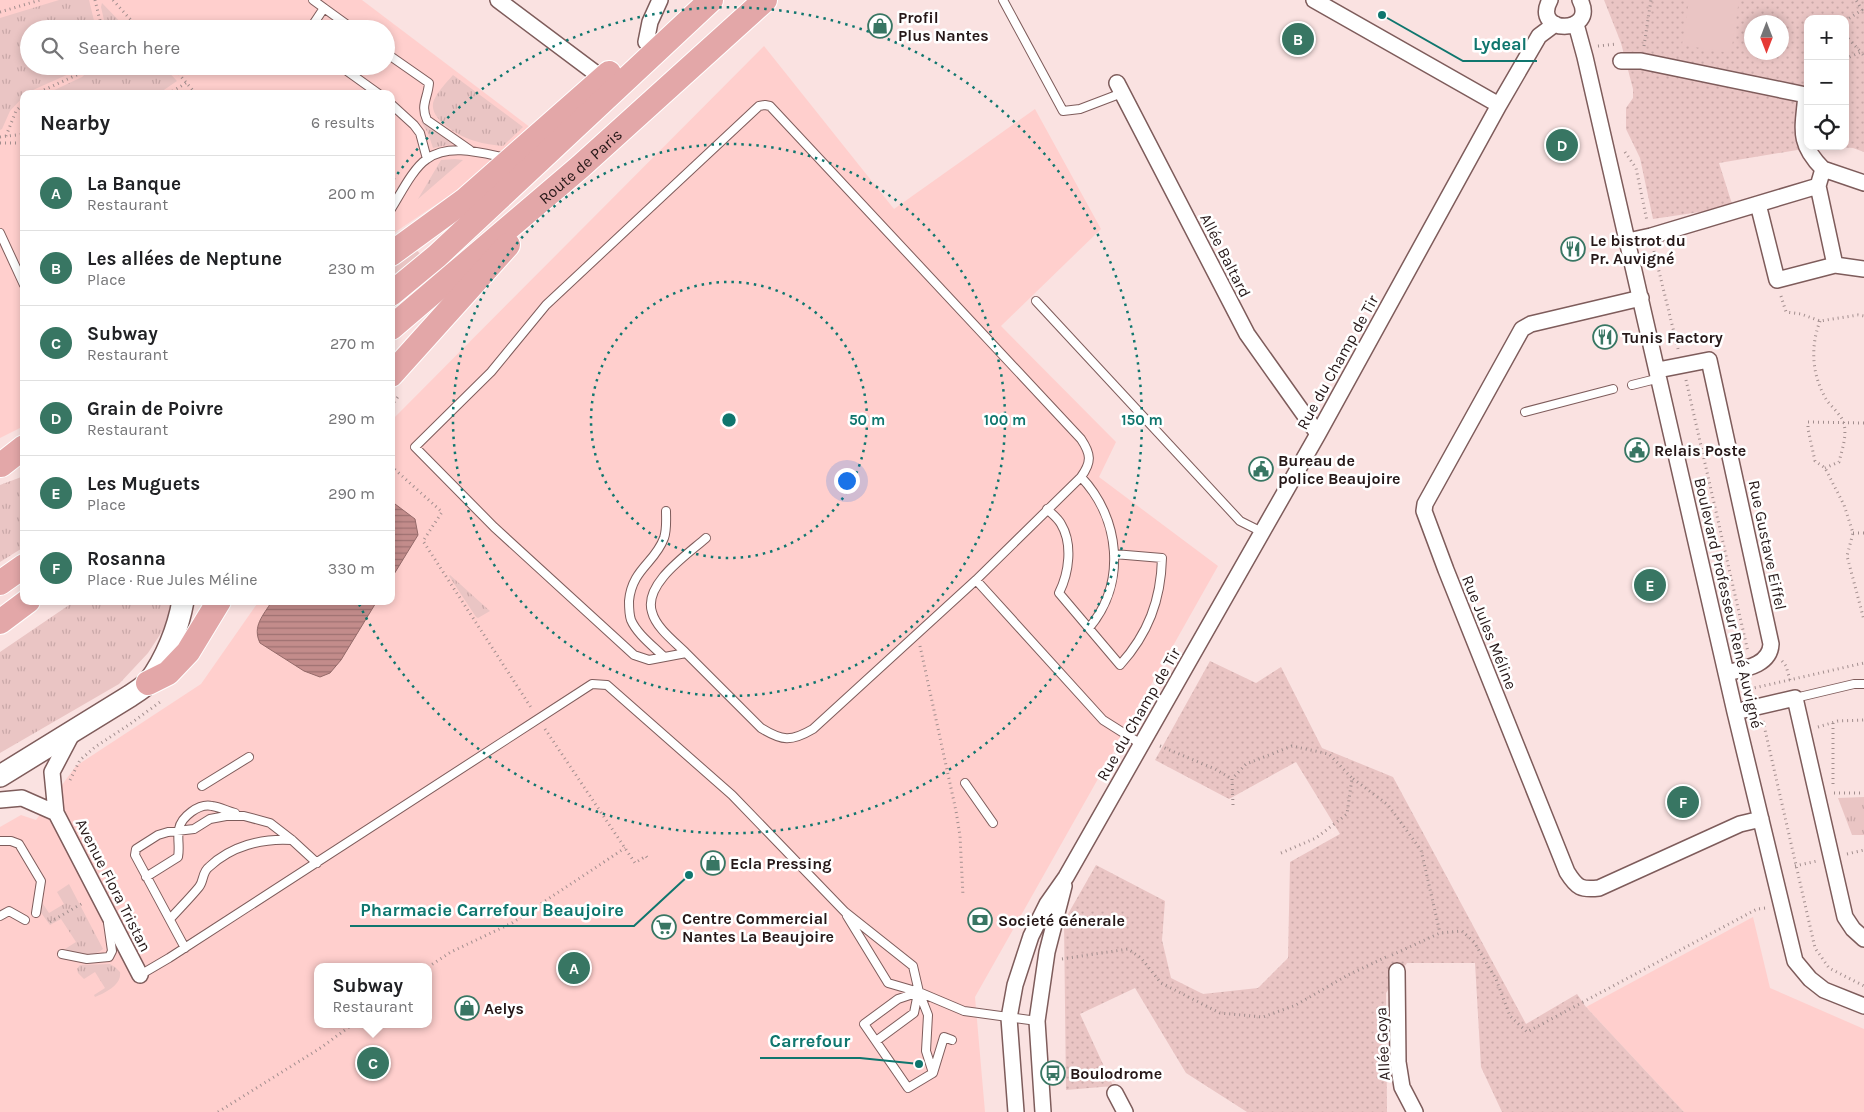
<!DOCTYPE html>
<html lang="en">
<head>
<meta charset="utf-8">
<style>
  :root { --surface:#fff; --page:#f6f6f6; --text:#202124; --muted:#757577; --line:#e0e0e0; --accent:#387663 }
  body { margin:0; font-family:Karla,sans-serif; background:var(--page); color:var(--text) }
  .controls { position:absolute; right:15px; top:15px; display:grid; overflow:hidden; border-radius:10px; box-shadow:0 2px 8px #0003 }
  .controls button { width:45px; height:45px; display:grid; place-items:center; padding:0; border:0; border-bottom:1px solid var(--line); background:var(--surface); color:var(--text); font:25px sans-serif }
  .compass { position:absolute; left:1744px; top:15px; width:45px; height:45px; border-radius:50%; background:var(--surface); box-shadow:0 2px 8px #0003; rotate:180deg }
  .you { position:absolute; left:846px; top:480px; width:18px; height:18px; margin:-12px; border:4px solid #fff; border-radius:50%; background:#1a73e8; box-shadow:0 0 0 8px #1a73e833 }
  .badge { display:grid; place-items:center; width:32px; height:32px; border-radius:50%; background:var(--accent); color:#fff; font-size:16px; font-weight:700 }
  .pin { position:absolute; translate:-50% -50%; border:2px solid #fff; box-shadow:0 1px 5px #0006 }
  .popup { position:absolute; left:314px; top:963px; width:118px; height:65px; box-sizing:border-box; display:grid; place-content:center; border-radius:10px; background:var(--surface); filter:drop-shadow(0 1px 4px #0005); font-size:16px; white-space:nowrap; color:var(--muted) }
  .popup b { font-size:19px; color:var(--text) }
  .popup::after { content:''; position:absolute; left:50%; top:100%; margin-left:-10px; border:10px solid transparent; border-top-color:var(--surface) }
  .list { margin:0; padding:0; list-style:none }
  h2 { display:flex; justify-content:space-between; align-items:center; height:65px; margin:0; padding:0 20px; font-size:21px }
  h2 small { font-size:16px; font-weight:400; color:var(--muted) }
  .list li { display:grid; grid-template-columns:32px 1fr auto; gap:15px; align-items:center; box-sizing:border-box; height:75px; padding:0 20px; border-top:1px solid var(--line) }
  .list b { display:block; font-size:19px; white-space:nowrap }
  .list p { margin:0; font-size:16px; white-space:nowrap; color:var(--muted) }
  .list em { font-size:16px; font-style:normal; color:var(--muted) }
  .icon { flex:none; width:28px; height:28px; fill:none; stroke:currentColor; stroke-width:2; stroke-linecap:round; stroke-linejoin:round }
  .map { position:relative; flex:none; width:1864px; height:1112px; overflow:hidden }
  .search { position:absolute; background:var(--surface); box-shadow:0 2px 8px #0003; left:20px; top:20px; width:375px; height:55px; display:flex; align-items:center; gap:12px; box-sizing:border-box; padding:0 18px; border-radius:28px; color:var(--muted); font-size:19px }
  .panel { position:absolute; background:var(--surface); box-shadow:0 2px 8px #0003; left:20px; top:90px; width:375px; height:515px; border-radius:10px }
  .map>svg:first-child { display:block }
  .built { fill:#ffcfcd; fill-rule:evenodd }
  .grass { fill:url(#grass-tufts) }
  .park { fill:url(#park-dots); fill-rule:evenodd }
  .pitch { fill:#eac5c4 }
  .water { fill:url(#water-rules); stroke:#946968 }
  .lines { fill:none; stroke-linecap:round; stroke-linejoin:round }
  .service-casing { stroke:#7e5c5b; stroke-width:10 }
  .minor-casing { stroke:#7e5c5b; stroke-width:18 }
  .secondary-casing { stroke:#7e5c5b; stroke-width:24 }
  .primary-casing { stroke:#fff; stroke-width:26 }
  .path { stroke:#a28e8e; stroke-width:3; stroke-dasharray:1 4; stroke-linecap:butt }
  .service { stroke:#fff; stroke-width:8 }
  .minor { stroke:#fff; stroke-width:15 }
  .secondary { stroke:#fff; stroke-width:21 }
  .primary { stroke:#e3a7a8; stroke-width:24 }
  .ring { fill:none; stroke:#0f766e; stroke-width:2.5; stroke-dasharray:2.5 5 }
  .labels { text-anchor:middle; stroke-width:5; stroke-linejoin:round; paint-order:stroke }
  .poi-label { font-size:16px; font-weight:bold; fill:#261818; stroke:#fff; text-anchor:start }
  .street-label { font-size:16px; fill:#261818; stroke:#fff }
  .centre { fill:#0f766e; stroke:#fff; stroke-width:2.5 }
  .ring-label { font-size:15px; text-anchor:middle; font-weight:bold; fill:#0f766e; stroke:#fff; stroke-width:5; stroke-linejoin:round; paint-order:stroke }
  .leader { fill:none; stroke:#0f766e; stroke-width:2 }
  .callout-dot { fill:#0f766e; stroke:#fff; stroke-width:2 }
  .callout-label { font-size:18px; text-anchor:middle; font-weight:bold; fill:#0f766e; stroke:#fff; stroke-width:5; stroke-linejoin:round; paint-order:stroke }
</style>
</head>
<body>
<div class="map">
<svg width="1864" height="1112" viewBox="0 0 1864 1112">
  <defs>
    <pattern id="grass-tufts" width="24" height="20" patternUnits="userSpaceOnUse" patternTransform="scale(1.25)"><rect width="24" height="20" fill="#eac5c4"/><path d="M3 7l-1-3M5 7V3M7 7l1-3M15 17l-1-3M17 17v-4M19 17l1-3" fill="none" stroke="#c9a8a8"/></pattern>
    <pattern id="park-dots" width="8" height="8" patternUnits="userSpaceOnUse" patternTransform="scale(1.25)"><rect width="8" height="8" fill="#eac5c4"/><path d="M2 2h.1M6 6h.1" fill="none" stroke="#c9a8a8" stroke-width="1.8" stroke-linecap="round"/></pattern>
    <pattern id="water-rules" width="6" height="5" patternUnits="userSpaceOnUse" patternTransform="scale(1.25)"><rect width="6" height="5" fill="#c38c8b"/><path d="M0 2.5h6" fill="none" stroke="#9e7171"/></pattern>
  </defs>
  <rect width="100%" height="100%" fill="#fae2e1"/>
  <path class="built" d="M 0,0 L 362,0 L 531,128 L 472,180 L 391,235 L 391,94 L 24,94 L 24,426 L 0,438 ZM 29,29 L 386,29 L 386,66 L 29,66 Z
    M 764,46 L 894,209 L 1035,109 L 1101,229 L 1001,326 L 1116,442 L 1099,477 L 1218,566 L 975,997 L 985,1112 L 0,1112 L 0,827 L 21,815 L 36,820 L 76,766 L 201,684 L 259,601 L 391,601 L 391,421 ZM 318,967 L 428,967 L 428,1024 L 318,1024 Z
    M 1753,917 L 1770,988 L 1864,1029 L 1864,1112 L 1684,1112 L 1586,1007 Z"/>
  <path class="grass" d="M 59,0 L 89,0 L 96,29 L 29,29 L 29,66 L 82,66 L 80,69 L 24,94 L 24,96 L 10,111 L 2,129 L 0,130 L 0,18 Z
    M 102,3 L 127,29 L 106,29 L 101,7 Z
    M 94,66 L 163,66 L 177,81 L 158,94 L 46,94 L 82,77 Z
    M 453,75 L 523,127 L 503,146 C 494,145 484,144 475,141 C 461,137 426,119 434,100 C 438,91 447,82 453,75 Z
    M 420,120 L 453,144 L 433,148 L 428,133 Z
    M 455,159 L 463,160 L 418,199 L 441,160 Z
    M 413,246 L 421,255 L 391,279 L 391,261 Z
    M 24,476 L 24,547 L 0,562 L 0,485 Z
    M 450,575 L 490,611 L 478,618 L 476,617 L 449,576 Z
    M 75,601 L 171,601 L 167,624 L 148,653 L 119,684 L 0,753 L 0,652 Z
    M 1864,797 L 1864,835 L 1852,835 L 1838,798 Z
    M 69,884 L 103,949 C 91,959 78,954 65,949 L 76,942 L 61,919 L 50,925 L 39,910 L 41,901 L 49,913 L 64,904 L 57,892 Z
    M 110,964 L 115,967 L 120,972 C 122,985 105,993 95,997 L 94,995 L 105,988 L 95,972 L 84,979 L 78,973 L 77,969 L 80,965 Z"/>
  <path class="park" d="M 1604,0 L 1864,0 L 1864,152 L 1853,148 L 1827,146 L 1845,146 L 1845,19 L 1808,19 L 1808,146 L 1821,146 L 1719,163 L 1733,207 L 1653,219 L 1640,158 L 1626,129 L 1626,108 L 1633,98 L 1633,89 L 1621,43 ZM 1752,22 L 1782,22 L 1782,52 L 1752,52 Z
    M 1210,661 L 1256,683 L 1281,667 L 1322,748 L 1393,777 L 1526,1024 L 1577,994 L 1586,1007 L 1684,1112 L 1502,1112 L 1481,1067 L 1475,963 L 1407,963 L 1386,993 L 1387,1112 L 1247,1112 L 1186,1073 L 1135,988 L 1080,1014 L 1113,1086 L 1066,1090 L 1064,921 L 1096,865 L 1165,901 L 1162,940 L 1171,978 L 1203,994 L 1258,988 L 1288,958 L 1290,862 L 1340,834 L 1296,762 L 1229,799 L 1155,760 Z"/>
  <path class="pitch" d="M 1689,0 L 1739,0 L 1731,53 L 1682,45 Z"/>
  <path class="water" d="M 391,501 L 415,519 L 418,535 L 391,579 Z
    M 272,601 L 377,601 L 341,660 L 330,673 L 320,677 L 304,671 L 260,643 C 252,626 263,616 272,601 Z"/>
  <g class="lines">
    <g class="service-casing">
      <path id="service" d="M 313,0 L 324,8
        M 1003,0 L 1063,111 L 1080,109 L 1122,93
        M 310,29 L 324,8 L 353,29
        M 386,53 L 429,83 C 428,98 420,105 427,120 L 470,150
        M 340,66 L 379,94
        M 391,104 L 414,125 L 420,133 L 427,159
        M 765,105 L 770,106 L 1081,439 C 1091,454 1092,462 1081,477 L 976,580 L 813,729 C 791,742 782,741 761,728 L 686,653 L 649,660 L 634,655 L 494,527 L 415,447 L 491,372 L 546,305 L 759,106 Z
        M 391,209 C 400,195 413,168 427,159 C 449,143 482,153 506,158
        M 0,233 L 24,285
        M 1036,301 L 1240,521 L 1262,532
        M 1632,385 L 1660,378
        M 1525,412 L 1613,389
        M 1081,477 C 1120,518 1127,583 1089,628
        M 1047,509 C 1051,513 1058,518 1061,524 C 1073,544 1069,573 1059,593 L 1120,665 C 1148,634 1161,600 1162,558 L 1114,554
        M 976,580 L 1103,720 L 1141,744
        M 686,653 C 675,642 656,628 652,612 C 643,584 688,554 706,538
        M 664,657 C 653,646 637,634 631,620 C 629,614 629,607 629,601 C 632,569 655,563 664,538 C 667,529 666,520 666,511
        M 1795,698 L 1854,684 L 1864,684
        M 965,783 L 993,823
        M 202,786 L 249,757
        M 0,841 L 11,841 L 19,844 L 41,881 L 36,913
        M 146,877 L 178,857 C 180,847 177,838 179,829 C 181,817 199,803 212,806 C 220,807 227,811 235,813
        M 0,916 L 9,911 L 25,920
        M 847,916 L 888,983 L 919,992 L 964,1011 L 1037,1021
        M 170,919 C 179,909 190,898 199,887 C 204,881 202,872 209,867 C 231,846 262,838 292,840
        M 185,948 L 135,855 L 136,849 L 158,835 L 168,832 L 194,829 L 210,819 L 226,816 L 244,816 L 270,823 L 292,840 L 317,863
        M 62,954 L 87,959 L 109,957 L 112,951 L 108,923
        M 140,975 L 169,958 L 592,684 L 607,685 L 732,795 L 845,912 L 913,966 L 919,992 L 928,1015 L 926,1051 L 933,1073 L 908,1088 L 864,1024 L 898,999 L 919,992
        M 876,1041 L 914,1013 L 918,993
        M 933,1073 L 944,1037 L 952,1040"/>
    </g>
    <g class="minor-casing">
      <path id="minor" d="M 498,0 L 594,72 L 600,81
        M 1314,0 L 1499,105
        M 1550,0 C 1531,35 1598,35 1580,0
        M 1576,24 L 1585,57 L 1735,712 L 1795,961 L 1810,979 L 1824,990 L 1864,1006
        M 646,42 L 650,22 L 660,0
        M 1621,61 L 1641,61 L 1806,95 C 1803,129 1797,143 1823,169
        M 1117,83 L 1247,334 L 1318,434
        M 1758,204 L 1777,280 L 1835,265 L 1818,186 L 1823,169 L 1864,183
        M 1628,241 L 1651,236 L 1818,186
        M 1835,265 L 1864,269
        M 1641,298 L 1531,324 L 1522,329 L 1425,504 L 1424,511 L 1446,570 L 1567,872 C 1577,888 1581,890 1599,888 L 1740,824 L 1761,819
        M 1658,370 L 1709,360 L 1771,644 C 1770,666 1743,669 1726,673
        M 1735,712 L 1795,698 L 1845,917 L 1853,929 L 1864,939
        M 73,732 L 52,772 L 56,813 L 140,975
        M 0,800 L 22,798 L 56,813
        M 1397,971 L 1398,1062 L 1402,1087 L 1415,1112
        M 1115,1093 L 1125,1112
        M 1016,1112 L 1009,1018 L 1015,985 L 1031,936 L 1047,904 L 1066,877 L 1318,434 L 1499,105 L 1539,36 L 1555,24
        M 1043,1112 L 1037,1021 L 1047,952 L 1064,886"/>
    </g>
    <g class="secondary-casing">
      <path id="secondary" d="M 0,776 L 130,696 C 136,692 144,687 149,682 C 166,659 178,629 183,601"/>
    </g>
    <g class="primary-casing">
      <g id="primary">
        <path d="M 391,254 L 465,200 L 609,73"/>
        <path d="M 391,294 L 437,256 L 711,0"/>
        <path id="s1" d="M 391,328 L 580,167 L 765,0"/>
        <path d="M 391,375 L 508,245"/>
        <path d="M 1,465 L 24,447"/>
        <path d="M 0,583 L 24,566"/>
        <path d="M 0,622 L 28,601"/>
        <path d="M 148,683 L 168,673 L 188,652 L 219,601"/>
      </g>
    </g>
    <path class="path" d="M 95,0 L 102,29
      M 113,0 L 139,29
      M 0,12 L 40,0
      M 1845,21 L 1862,10 L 1856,0
      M 1845,35 L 1861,52
      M 1598,46 L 1617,44
      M 1644,46 L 1651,0
      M 1845,59 L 1861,52 L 1864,56
      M 172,66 L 196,94
      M 35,94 L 81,73 L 89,66
      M 168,94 L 186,83
      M 6,136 L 16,111 L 24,103
      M 0,137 L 24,134
      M 0,143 L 24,143
      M 1625,152 L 1636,168 L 1647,221
      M 1654,251 L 1678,349
      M 1781,296 L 1786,312 L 1801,314 L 1820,321 L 1858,315 L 1864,316
      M 1820,321 C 1810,347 1812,375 1826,399 C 1831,407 1842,415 1844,424 C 1847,436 1842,450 1839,462 L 1825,468
      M 1686,380 L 1748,652
      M 391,406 L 400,394
      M 1864,423 L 1808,422 L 1808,429 L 1815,461 L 1825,468 L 1844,505 L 1853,533 L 1847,556 L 1864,620
      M 391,466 L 442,512 L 423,541 L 532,709
      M 1853,533 L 1864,533
      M 920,646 L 956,811 L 960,836 L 963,896
      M 1782,661 L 1786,666 L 1790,680
      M 1745,690 L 1864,663
      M 1763,721 L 1815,948 L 1829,968 L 1864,986
      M 1833,723 L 1833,785
      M 1818,727 L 1838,721 L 1864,720
      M 545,729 L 635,863 L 646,856 L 649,860
      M 1160,746 L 1215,769 L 1232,779
      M 70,780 L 80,760 L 95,747 L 130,724 L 160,702
      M 1834,793 L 1864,793
      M 1233,805 L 1232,779 L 1246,764 L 1292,746 L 1329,754 L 1352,778
      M 1281,853 L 1316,838 L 1347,814 L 1352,778 L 1388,805 L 1421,850 L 1440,933
      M 1847,854 L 1864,850
      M 1795,866 L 1817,861
      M 50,922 L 83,903
      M 1392,955 L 1440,933 L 1462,931 L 1474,942 L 1496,979 L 1510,1016 L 1527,1032 L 1757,909 L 1766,908
      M 1062,959 L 1128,949 L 1141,958 L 1161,983 L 1220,1013 L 1263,1017 L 1296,1005 L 1348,975 L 1386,957
      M 428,967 L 451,952 L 512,923 L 625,848
      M 218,1112 L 322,1047 L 353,1024"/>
    <use href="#service" class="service"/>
    <use href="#minor" class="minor"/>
    <use href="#secondary" class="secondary"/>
    <use href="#primary" class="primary"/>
  </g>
  <g class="ring">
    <circle cx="729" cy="420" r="138"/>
    <circle cx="729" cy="420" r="276"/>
    <path d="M393 180A413 413 0 1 1 359 604"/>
  </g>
  <defs>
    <g id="shop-ring" transform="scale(1.25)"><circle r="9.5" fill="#fff" stroke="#387663" stroke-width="1.5"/><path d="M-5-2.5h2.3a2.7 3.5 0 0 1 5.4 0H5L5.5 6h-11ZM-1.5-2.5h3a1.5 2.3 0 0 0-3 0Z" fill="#387663"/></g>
    <g id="restaurant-ring" transform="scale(1.25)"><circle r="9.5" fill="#fff" stroke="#387663" stroke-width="1.5"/><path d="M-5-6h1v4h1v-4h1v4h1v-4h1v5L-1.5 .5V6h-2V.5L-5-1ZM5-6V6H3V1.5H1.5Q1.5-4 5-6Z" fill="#387663"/></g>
    <g id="civic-ring" transform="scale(1.25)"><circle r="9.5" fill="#fff" stroke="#387663" stroke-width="1.5"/><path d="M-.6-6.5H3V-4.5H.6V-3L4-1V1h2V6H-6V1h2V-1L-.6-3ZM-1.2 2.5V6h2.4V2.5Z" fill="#387663"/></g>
    <g id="bank-ring" transform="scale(1.25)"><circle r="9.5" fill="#fff" stroke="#387663" stroke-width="1.5"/><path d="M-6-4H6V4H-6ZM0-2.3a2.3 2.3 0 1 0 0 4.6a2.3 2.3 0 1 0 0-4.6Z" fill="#387663"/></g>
    <g id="supermarket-ring" transform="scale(1.25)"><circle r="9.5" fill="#fff" stroke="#387663" stroke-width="1.5"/><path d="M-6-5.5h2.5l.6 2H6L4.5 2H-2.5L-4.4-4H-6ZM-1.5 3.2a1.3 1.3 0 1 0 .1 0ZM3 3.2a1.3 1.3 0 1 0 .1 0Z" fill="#387663"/></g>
    <g id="bus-ring" transform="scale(1.25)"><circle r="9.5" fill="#fff" stroke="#387663" stroke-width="1.5"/><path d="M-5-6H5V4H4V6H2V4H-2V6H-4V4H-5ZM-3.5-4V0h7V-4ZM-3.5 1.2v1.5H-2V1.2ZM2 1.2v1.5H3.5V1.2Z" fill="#387663"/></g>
  </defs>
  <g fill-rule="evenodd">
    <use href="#shop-ring" x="880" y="26"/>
    <use href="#restaurant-ring" x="1573" y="249"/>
    <use href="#restaurant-ring" x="1605" y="337"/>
    <use href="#civic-ring" x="1637" y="450"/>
    <use href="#civic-ring" x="1261" y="469"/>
    <use href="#shop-ring" x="713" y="863"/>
    <use href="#bank-ring" x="980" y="920"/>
    <use href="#supermarket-ring" x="664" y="927"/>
    <use href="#shop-ring" x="467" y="1008"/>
    <use href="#bus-ring" x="1053" y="1073"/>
  </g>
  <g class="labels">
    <g class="poi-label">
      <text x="898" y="23">Profil<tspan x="898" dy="18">Plus Nantes</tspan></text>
      <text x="1590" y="246">Le bistrot du<tspan x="1590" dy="18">Pr. Auvigné</tspan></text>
      <text x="1622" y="343">Tunis Factory</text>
      <text x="1654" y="456">Relais Poste</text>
      <text x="1278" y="466">Bureau de<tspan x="1278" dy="18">police Beaujoire</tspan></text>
      <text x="730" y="869">Ecla Pressing</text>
      <text x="682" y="924">Centre Commercial<tspan x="682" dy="18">Nantes La Beaujoire</tspan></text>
      <text x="998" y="926">Societé Génerale</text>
      <text x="484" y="1014">Aelys</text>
      <text x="1070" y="1079">Boulodrome</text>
    </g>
    <g class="street-label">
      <text dy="6" stroke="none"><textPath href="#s1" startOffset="249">Route de Paris</textPath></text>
      <text transform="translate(1226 255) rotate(63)" y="6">Allée Baltard</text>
      <text transform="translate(1337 362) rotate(-61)" y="6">Rue du Champ de Tir</text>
      <text transform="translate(1768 545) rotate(78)" y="6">Rue Gustave Eiffel</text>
      <text transform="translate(1729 603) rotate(77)" y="6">Boulevard Professeur René Auvigné</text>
      <text transform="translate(1490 632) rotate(68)" y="6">Rue Jules Méline</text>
      <text transform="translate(1138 714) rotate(-60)" y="6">Rue du Champ de Tir</text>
      <text transform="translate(114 885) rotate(63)" y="6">Avenue Flora Tristan</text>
      <text transform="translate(1382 1044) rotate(-93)" y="6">Allée Goya</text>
    </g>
  </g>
  <circle cx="729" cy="420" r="8" class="centre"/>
  <g class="ring-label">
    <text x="867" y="425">50 m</text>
    <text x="1005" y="425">100 m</text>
    <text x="1142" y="425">150 m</text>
  </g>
  <path class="leader" d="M1382 15L1463 61H1537M689 875L634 926H350M919 1064L860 1058H760"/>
  <g class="callout-dot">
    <circle cx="1382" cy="15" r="5"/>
    <circle cx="689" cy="875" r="5"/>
    <circle cx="919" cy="1064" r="5"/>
  </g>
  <g class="callout-label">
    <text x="1500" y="50">Lydeal</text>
    <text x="492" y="916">Pharmacie Carrefour Beaujoire</text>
    <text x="810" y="1047">Carrefour</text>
  </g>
</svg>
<div class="controls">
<button>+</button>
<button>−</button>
<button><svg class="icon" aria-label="locate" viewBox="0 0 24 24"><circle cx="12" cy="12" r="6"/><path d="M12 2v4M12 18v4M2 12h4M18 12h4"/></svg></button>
</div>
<svg class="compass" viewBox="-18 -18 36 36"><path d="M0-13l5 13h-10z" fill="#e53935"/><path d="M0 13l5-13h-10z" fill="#757577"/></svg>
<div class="you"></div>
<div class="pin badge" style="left:574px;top:968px">A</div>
<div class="pin badge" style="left:1298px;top:39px">B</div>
<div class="pin badge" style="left:373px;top:1063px">C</div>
<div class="popup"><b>Subway</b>Restaurant</div>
<div class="pin badge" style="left:1562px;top:145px">D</div>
<div class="pin badge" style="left:1650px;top:585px">E</div>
<div class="pin badge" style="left:1683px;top:802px">F</div>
<div class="search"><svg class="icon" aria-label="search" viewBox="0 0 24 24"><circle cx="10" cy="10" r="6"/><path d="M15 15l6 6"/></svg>Search here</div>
<section class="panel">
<h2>Nearby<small>6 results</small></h2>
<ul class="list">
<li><span class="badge">A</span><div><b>La Banque</b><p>Restaurant</p></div><em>200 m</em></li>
<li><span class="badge">B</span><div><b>Les allées de Neptune</b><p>Place</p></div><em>230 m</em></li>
<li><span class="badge">C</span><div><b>Subway</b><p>Restaurant</p></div><em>270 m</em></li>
<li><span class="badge">D</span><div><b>Grain de Poivre</b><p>Restaurant</p></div><em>290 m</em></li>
<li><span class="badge">E</span><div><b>Les Muguets</b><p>Place</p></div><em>290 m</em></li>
<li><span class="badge">F</span><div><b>Rosanna</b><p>Place · Rue Jules Méline</p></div><em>330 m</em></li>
</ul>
</section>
</div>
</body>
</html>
